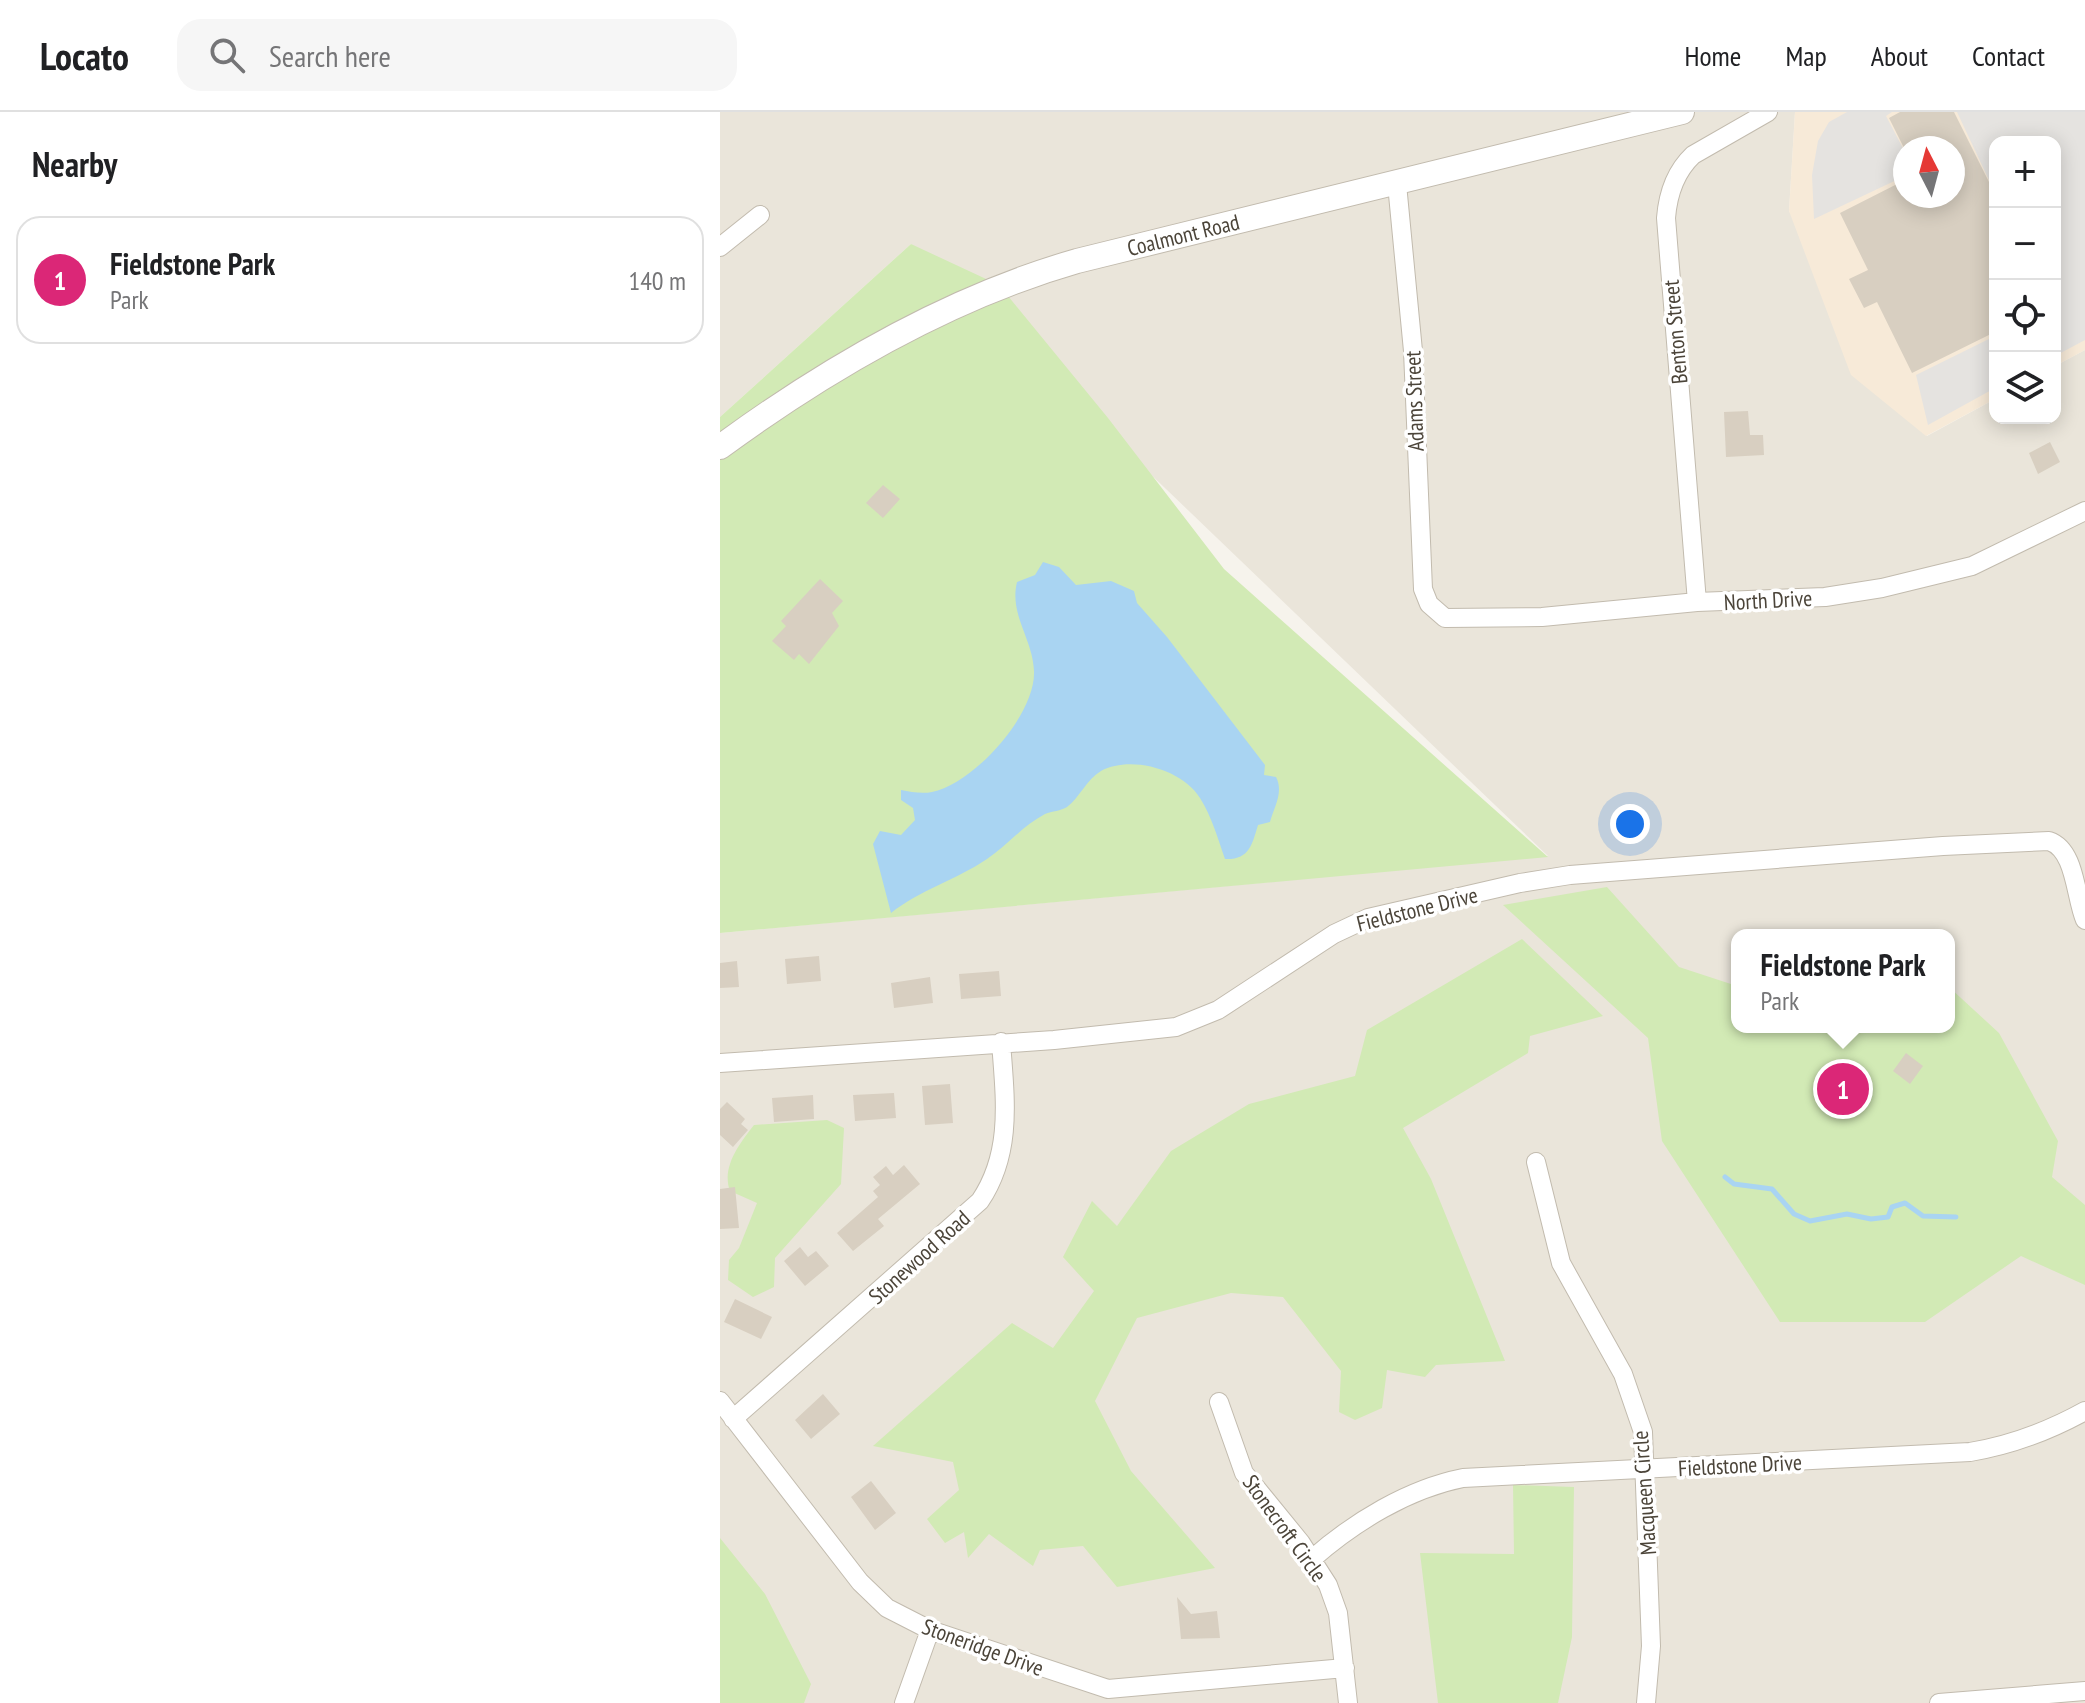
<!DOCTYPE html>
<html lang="en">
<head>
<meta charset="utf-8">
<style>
  :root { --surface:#fff; --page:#f6f6f6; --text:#202124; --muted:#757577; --line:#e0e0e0; --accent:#db2777 }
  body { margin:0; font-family:"PT Sans Narrow",sans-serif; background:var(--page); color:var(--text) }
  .controls { position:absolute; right:24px; top:24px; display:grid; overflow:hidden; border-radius:16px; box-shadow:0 4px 20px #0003 }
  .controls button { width:72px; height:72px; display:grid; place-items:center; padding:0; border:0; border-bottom:2px solid var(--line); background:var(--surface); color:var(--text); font:40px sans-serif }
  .compass { position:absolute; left:1173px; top:24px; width:72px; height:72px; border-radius:50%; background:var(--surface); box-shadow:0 4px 20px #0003; rotate:354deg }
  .you { position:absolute; left:910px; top:712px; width:28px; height:28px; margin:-20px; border:6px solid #fff; border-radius:50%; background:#1a73e8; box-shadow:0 0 0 12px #1a73e833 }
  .badge { display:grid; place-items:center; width:52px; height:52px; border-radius:50%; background:var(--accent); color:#fff; font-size:26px; font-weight:700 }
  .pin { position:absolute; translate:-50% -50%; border:4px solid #fff; box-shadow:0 2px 8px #0006 }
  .popup { position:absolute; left:1011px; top:817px; width:224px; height:104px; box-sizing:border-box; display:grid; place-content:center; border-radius:16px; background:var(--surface); filter:drop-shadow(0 2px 6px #0005); font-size:26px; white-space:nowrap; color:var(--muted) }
  .popup b { font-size:30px; color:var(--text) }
  .popup::after { content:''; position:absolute; left:50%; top:100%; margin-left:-16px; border:16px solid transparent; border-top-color:var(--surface) }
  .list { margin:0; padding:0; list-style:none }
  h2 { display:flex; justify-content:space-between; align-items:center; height:104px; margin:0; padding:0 32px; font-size:34px }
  h2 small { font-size:26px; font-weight:400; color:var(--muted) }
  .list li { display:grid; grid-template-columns:52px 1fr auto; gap:24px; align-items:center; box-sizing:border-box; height:128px; margin:0 16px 16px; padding:0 16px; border:2px solid var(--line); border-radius:24px }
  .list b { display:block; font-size:30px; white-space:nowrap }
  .list p { margin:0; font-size:26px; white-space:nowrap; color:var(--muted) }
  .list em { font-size:26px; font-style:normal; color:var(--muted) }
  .icon { flex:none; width:44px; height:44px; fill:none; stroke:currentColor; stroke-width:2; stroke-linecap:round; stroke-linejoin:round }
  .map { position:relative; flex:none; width:1365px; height:1591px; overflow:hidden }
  header { display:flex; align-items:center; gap:48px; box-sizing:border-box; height:112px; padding:0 40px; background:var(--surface); border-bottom:2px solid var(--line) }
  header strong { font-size:38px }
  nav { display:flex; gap:44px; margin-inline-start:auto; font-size:28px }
  .search { width:560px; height:72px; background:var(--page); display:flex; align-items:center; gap:20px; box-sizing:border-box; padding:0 28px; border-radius:24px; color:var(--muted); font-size:30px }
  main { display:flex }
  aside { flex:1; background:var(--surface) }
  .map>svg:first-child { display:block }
  .residential { fill:#eae5da; fill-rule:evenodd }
  .commercial { fill:#f7ead8; fill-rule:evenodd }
  .green { fill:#d2eab5 }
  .parking { fill:#e5e3e0 }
  .water { fill:#a9d4f2 }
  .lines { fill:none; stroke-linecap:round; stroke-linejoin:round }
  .stream { stroke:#a9d4f2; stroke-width:5 }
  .building { fill:#d8cfc1 }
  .minor-casing { stroke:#c2bbae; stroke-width:20 }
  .tertiary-casing { stroke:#c2bbae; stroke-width:26 }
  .minor { stroke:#fff; stroke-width:18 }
  .tertiary { stroke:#fff; stroke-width:24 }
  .labels { text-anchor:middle; stroke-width:7; stroke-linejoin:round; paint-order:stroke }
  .street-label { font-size:22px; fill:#4b4439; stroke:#fff }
</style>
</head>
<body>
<header>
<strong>Locato</strong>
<div class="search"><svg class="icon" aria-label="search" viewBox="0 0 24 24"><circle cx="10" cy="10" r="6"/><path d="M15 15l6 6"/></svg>Search here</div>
<nav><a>Home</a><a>Map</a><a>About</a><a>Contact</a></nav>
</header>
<main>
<aside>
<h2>Nearby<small></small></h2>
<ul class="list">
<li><span class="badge">1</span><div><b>Fieldstone Park</b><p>Park</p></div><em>140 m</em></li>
</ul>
</aside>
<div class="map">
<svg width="1365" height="1591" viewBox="0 0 1365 1591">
  <rect width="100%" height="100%" fill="#f6f3ec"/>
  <path class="residential" d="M 0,0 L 1075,0 L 1069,99 L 1207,324 L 1275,287 L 1275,306 L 1335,306 L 1335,254 L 1365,238 L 1365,1591 L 0,1591 L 0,821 L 828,744 L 191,132 L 0,305 ZM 1017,823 L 1229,823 L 1229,915 L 1017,915 Z"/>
  <path class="commercial" d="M 1075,0 L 1365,0 L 1365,238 L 1335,254 L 1335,30 L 1275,30 L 1275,287 L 1206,324 L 1131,263 L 1069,99 ZM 1185,36 L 1233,36 L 1233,84 L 1185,84 Z"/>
  <path class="green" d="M 191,132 L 279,173 L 388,306 L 504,457 L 828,745 L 0,821 L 0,305 Z
    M 887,775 L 959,855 L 1017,874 L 1017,915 L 1229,915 L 1229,875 L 1279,921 L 1338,1029 L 1332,1065 L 1365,1093 L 1365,1173 L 1301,1144 L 1205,1210 L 1060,1210 L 942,1029 L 928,926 L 783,793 Z
    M 802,827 L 883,904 L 810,924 L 808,941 L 683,1016 L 711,1067 L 785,1249 L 716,1253 L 705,1265 L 667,1258 L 662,1296 L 635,1308 L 619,1300 L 621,1259 L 563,1185 L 511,1181 L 417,1206 L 375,1289 L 411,1359 L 495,1456 L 397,1475 L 363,1434 L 320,1438 L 313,1454 L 269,1422 L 248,1446 L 244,1420 L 225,1431 L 207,1407 L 239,1378 L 233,1350 L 153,1334 L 292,1211 L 333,1236 L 374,1179 L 343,1145 L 372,1089 L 397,1114 L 451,1039 L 529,992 L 635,964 L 647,918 Z
    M 107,1008 L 124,1016 L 121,1072 L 55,1146 L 54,1175 L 33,1185 L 8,1168 L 9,1148 L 19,1136 L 37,1091 L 10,1079 C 1,1055 20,1031 34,1013 Z
    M 793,1373 L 854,1375 L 852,1525 L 838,1591 L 718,1591 L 700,1441 L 794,1442 Z
    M 0,1426 L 45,1482 L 91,1572 L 84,1591 L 0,1591 Z"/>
  <path class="parking" d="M 1127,0 L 1172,0 L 1166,4 L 1185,40 L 1185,64 L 1094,107 L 1092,63 L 1098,29 L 1109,10 Z
    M 1237,0 L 1365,0 L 1365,228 L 1335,244 L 1335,30 L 1275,30 L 1275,81 Z
    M 1275,224 L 1275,276 L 1208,313 L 1196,263 Z"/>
  <path class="water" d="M 323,450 L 339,455 L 356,473 L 391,469 L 414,479 L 417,491 L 447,525 L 545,653 L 544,663 L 556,665 C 564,680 554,695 550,710 L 538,713 C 532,733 529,748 505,747 C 498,727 492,705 480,686 C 462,657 410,643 381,659 C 366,668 360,685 347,695 C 341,699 332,699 325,702 C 302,714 287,734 267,747 C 236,768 200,778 171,801 L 153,732 L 160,719 L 181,723 L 195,708 L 193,696 L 181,688 L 181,678 C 191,680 202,682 212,680 C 253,672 316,603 314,559 C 313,527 289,503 297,470 L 315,463 Z"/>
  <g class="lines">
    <path class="stream" d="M 1005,1065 L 1014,1072 L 1052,1077 L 1074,1102 L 1090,1109 L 1127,1102 L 1151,1107 L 1168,1105 L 1172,1095 L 1185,1091 L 1203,1104 L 1236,1105"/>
  </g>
  <path class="building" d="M 1180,0 L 1234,0 L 1275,82 L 1275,220 L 1192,261 L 1157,190 L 1144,196 L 1129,167 L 1148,158 L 1120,101 L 1185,68 L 1185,84 L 1233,84 L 1233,36 L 1184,36 L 1169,6 Z
    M 1028,299 L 1030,323 L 1043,323 L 1044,343 L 1006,345 L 1004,300 Z
    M 1330,330 L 1340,350 L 1318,362 L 1309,341 Z
    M 163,373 L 180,387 L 163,406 L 146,391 Z
    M 100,467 L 123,489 L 112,501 L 119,514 L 89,552 L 79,542 L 74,548 L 52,529 L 66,514 L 61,509 Z
    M 99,844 L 101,869 L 67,872 L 65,847 Z
    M 17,849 L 19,875 L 0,876 L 0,851 Z
    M 279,859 L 281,884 L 241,887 L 239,862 Z
    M 210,865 L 213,891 L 174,896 L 171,871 Z
    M 1186,941 L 1203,954 L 1190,972 L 1173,959 Z
    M 230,972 L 233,1011 L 205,1013 L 202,974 Z
    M 174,981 L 176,1006 L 135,1009 L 133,983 Z
    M 93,983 L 94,1007 L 54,1010 L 52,986 Z
    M 7,990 L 25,1007 L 21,1012 L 28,1018 L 13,1035 L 0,1023 L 0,997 Z
    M 184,1053 L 200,1072 L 158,1107 L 164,1114 L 133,1139 L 117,1121 L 158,1085 L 153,1079 L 160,1073 L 153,1065 L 166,1054 L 173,1063 Z
    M 15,1075 L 19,1116 L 0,1117 L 0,1077 Z
    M 80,1135 L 88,1145 L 96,1139 L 109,1154 L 85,1174 L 64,1149 Z
    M 15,1187 L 52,1205 L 41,1227 L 4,1210 Z
    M 103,1282 L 120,1302 L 91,1327 L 75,1308 Z
    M 151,1369 L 176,1401 L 155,1418 L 131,1385 Z
    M 457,1485 L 471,1502 L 497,1499 L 500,1526 L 461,1527 Z"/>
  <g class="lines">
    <g class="minor-casing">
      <path id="minor" d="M 677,72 L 693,239 L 703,477 L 709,492 L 725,506 L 822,505 L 977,490 L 1105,485 L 1162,476 L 1252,454 L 1365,399
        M 0,135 L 40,103
        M 977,490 L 946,106 C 948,81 955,60 973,43 L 1048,0
        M 0,951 L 334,928 L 456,915 L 498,898 L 614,822 L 648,806 L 800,771 L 850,763 L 1223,734 L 1329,729 C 1356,738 1355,785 1365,808
        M 816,1050 L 841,1151 L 903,1262 L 923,1320 L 931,1534 L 926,1591
        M 0,1289 L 140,1470 L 167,1496 L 210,1518 L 388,1577 L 625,1556
        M 499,1290 L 524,1361 L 581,1431 L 608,1473 L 618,1501 L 628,1591
        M 13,1307 L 260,1089 C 293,1040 285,986 281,930
        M 592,1447 C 634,1410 688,1377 743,1366 L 1250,1340 C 1292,1333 1327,1320 1365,1299
        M 184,1591 L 210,1518
        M 1219,1591 L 1365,1579"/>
    </g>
    <g class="tertiary-casing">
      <g id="tertiary">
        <path id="s1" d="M 0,335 C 108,256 228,186 357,149 L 962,0"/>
      </g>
    </g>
    <use href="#minor" class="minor"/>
    <use href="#tertiary" class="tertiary"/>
  </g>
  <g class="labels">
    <g class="street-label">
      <text dy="8" stroke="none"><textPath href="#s1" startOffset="514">Coalmont Road</textPath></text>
      <text transform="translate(955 220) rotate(-95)" y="8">Benton Street</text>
      <text transform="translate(694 289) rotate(-92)" y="8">Adams Street</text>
      <text transform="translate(1048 488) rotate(-3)" y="8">North Drive</text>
      <text transform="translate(697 797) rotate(-14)" y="8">Fieldstone Drive</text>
      <text transform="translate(199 1145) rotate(-42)" y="8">Stonewood Road</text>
      <text transform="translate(1020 1353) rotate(-3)" y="8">Fieldstone Drive</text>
      <text transform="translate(924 1381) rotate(-94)" y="8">Macqueen Circle</text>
      <text transform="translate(565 1416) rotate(54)" y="8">Stonecroft Circle</text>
      <text transform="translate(263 1535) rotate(20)" y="8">Stoneridge Drive</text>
    </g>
  </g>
</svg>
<div class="controls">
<button>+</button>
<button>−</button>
<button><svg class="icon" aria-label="locate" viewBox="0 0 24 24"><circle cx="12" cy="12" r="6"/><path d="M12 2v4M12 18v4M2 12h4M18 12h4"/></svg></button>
<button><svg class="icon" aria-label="layers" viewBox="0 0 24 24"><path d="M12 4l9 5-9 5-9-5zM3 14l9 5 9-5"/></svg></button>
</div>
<svg class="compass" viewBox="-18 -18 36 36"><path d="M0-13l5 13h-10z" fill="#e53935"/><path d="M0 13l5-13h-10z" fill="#757577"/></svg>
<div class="you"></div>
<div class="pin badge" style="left:1123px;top:977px">1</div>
<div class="popup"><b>Fieldstone Park</b>Park</div>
</div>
</main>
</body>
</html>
